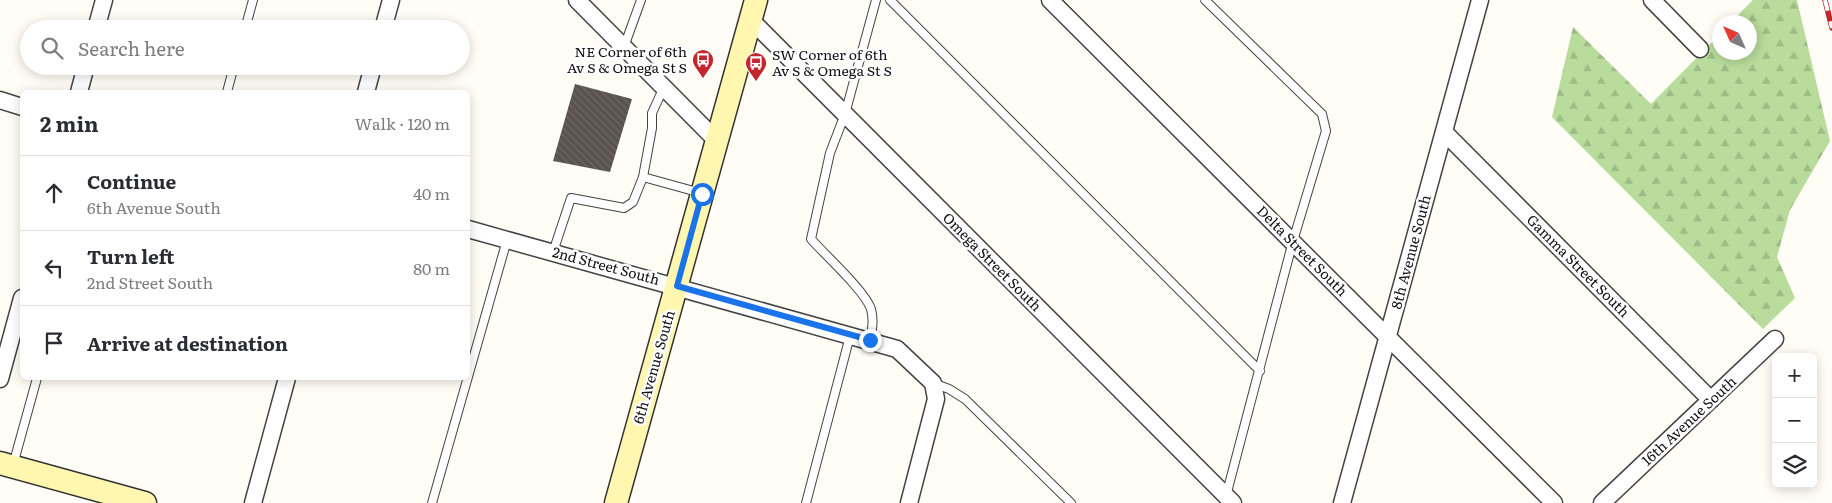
<!DOCTYPE html>
<html lang="en">
<head>
<meta charset="utf-8">
<style>
  :root { --surface:#fff; --page:#f2f2f3; --text:#2b2b33; --muted:#7c7c81; --line:#e1e1e2 }
  body { margin:0; font-family:Literata,serif; background:var(--page); color:var(--text) }
  .controls { position:absolute; right:15px; bottom:15px; display:grid; overflow:hidden; border-radius:8px; box-shadow:0 2px 12px #0003 }
  .controls button { width:45px; height:45px; display:grid; place-items:center; padding:0; border:0; border-bottom:1px solid var(--line); background:var(--surface); color:var(--text); font:25px sans-serif }
  .compass { position:absolute; left:1712px; top:15px; width:45px; height:45px; border-radius:50%; background:var(--surface); box-shadow:0 2px 12px #0003; rotate:315deg }
  .stop { position:absolute; width:15px; height:15px; margin:-11px; border:4px solid #1a73e8; border-radius:50%; background:#fff }
  .stop.end { background:#1a73e8; border-color:#fff; box-shadow:0 1px 5px #0008 }
  .list { margin:0; padding:0; list-style:none }
  h2 { display:flex; justify-content:space-between; align-items:center; height:65px; margin:0; padding:0 20px; font-size:21px }
  h2 small { font-size:16px; font-weight:400; color:var(--muted) }
  .list li { display:grid; grid-template-columns:32px 1fr auto; gap:15px; align-items:center; box-sizing:border-box; height:75px; padding:0 20px; border-top:1px solid var(--line) }
  .list b { display:block; font-size:19px; white-space:nowrap }
  .list p { margin:0; font-size:16px; white-space:nowrap; color:var(--muted) }
  .list em { font-size:16px; font-style:normal; color:var(--muted) }
  .icon { flex:none; width:28px; height:28px; fill:none; stroke:currentColor; stroke-width:2; stroke-linecap:round; stroke-linejoin:round }
  .map { position:relative; flex:none; width:1832px; height:503px; overflow:hidden }
  .search { position:absolute; background:var(--surface); box-shadow:0 2px 12px #0003; left:20px; top:20px; width:450px; height:55px; display:flex; align-items:center; gap:12px; box-sizing:border-box; padding:0 18px; border-radius:28px; color:var(--muted); font-size:19px }
  .panel { position:absolute; background:var(--surface); box-shadow:0 2px 12px #0003; left:20px; top:90px; width:450px; height:290px; border-radius:8px }
  .map>svg:first-child { display:block }
  .forest { fill:url(#forest-firs) }
  .building { fill:url(#building-back-hatch) }
  .lines { fill:none; stroke-linecap:round; stroke-linejoin:round }
  .lane-casing { stroke:#444; stroke-width:10 }
  .street-casing { stroke:#444; stroke-width:19 }
  .secondary-casing { stroke:#333; stroke-width:25 }
  .lane { stroke:#fff; stroke-width:8 }
  .street { stroke:#fff; stroke-width:16 }
  .secondary { stroke:#fff6b0; stroke-width:22 }
  .rail-casing { stroke:#c4262e; stroke-width:5.5 }
  .rail { stroke:#fff; stroke-width:4; stroke-dasharray:11; stroke-linecap:butt }
  .route { stroke:#1a73e8; stroke-width:6 }
  .labels { text-anchor:middle; stroke-width:5; stroke-linejoin:round; paint-order:stroke }
  .poi-label { font-size:14px; fill:#111; stroke:#fff; text-anchor:end }
  .street-label { font-size:14px; fill:#111; stroke:#fff }
</style>
</head>
<body>
<div class="map">
<svg width="1832" height="503" viewBox="0 0 1832 503">
  <defs>
    <pattern id="forest-firs" width="22" height="20" patternUnits="userSpaceOnUse" patternTransform="scale(1.25)"><rect width="22" height="20" fill="#b9dc9c"/><path d="M5 1l3.5 6h-7zM16 11l3.5 6h-7z" fill="#9ebc85"/></pattern>
    <pattern id="building-back-hatch" width="6" height="6" patternUnits="userSpaceOnUse" patternTransform="scale(1.25)"><rect width="6" height="6" fill="#5a524d"/><path d="M-1 5l2 2M0 0l6 6M5-1l2 2" fill="none" stroke="#6d6662"/></pattern>
  </defs>
  <rect width="100%" height="100%" fill="#fffdf5"/>
  <path class="forest" d="M 1753,0 L 1797,0 L 1830,141 L 1790,210 L 1777,257 L 1795,298 L 1763,329 L 1552,117 L 1573,27 L 1651,104 L 1719,35 L 1720,52 L 1750,52 L 1750,22 L 1731,22 Z"/>
  <path class="building" d="M 575,84 L 632,99 L 610,172 L 553,161 Z"/>
  <g class="lines">
    <g class="lane-casing">
      <path id="lane" d="M 890,0 L 1260,371
        M 1205,0 L 1322,114 L 1326,131 L 1293,241 L 1226,496
        M 245,29 L 253,0
        M 624,47 L 641,0
        M 227,92 L 234,66
        M 643,177 L 652,128 L 652,113 L 664,87
        M 553,252 L 571,198 L 624,208 L 633,202 L 643,177 L 701,193
        M 870,340 C 872,330 874,320 871,309 C 865,291 825,255 811,239 L 830,153 L 845,114 L 876,0
        M 933,383 L 949,389 L 965,399 L 1071,503
        M 13,465 L 37,378
        M 432,503 L 507,240
        M 806,503 L 850,336"/>
    </g>
    <g class="street-casing">
      <path id="street" d="M 577,0 L 717,141
        M 1050,0 L 1554,503
        M 1652,0 L 1700,49
        M 751,20 L 1233,503
        M 96,29 L 104,0
        M 383,29 L 391,0
        M 79,92 L 86,66
        M 366,92 L 373,66
        M 0,100 L 22,107
        M 1444,132 L 1711,400
        M 468,229 L 897,349 L 933,383 L 936,399 L 909,503
        M 0,379 L 22,298
        M 253,503 L 287,378
        M 1342,503 L 1480,0
        M 1602,503 L 1775,339"/>
    </g>
    <g class="secondary-casing">
      <path id="secondary" d="M 0,463 L 145,503
        M 616,503 L 756,0"/>
    </g>
    <use href="#lane" class="lane"/>
    <use href="#street" class="street"/>
    <use href="#secondary" class="secondary"/>
    <g class="rail-casing">
      <path id="rail" d="M 1825,0 L 1832,28"/>
    </g>
    <use href="#rail" class="rail"/>
  </g>
  <g class="lines">
    <path class="route" d="M 702,194 L 677,286 L 870,340"/>
  </g>
  <defs>
    <g id="bus-pin" transform="scale(1.125)"><path d="M0 17L-7.5 6A9.5 9.5 0 1 1 7.5 6Z" fill="#c4262e" stroke="#fff"/><path d="M-5-6H5V4H4V6H2V4H-2V6H-4V4H-5ZM-3.5-4V0h7V-4ZM-3.5 1.2v1.5H-2V1.2ZM2 1.2v1.5H3.5V1.2Z" fill="#fff"/></g>
  </defs>
  <g fill-rule="evenodd">
    <use href="#bus-pin" x="703" y="60"/>
    <use href="#bus-pin" x="756" y="63"/>
  </g>
  <g class="labels">
    <g class="poi-label">
      <text x="687" y="57">NE Corner of 6th<tspan x="687" dy="16">Av S &amp; Omega St S</tspan></text>
      <text x="772" y="60" text-anchor="start">SW Corner of 6th<tspan x="772" dy="16">Av S &amp; Omega St S</tspan></text>
    </g>
    <g class="street-label">
      <text transform="translate(1302 251) rotate(45)" y="5">Delta Street South</text>
      <text transform="translate(1411 252) rotate(-75)" y="5">8th Avenue South</text>
      <text transform="translate(992 262) rotate(45)" y="5">Omega Street South</text>
      <text transform="translate(606 266) rotate(15)" y="5">2nd Street South</text>
      <text transform="translate(1578 266) rotate(45)" y="5">Gamma Street South</text>
      <text transform="translate(654 367) rotate(-74)" y="5">6th Avenue South</text>
      <text transform="translate(1689 421) rotate(-43)" y="5">16th Avenue South</text>
    </g>
  </g>
</svg>
<div class="controls">
<button>+</button>
<button>−</button>
<button><svg class="icon" aria-label="layers" viewBox="0 0 24 24"><path d="M12 4l9 5-9 5-9-5zM3 14l9 5 9-5"/></svg></button>
</div>
<svg class="compass" viewBox="-18 -18 36 36"><path d="M0-13l5 13h-10z" fill="#e53935"/><path d="M0 13l5-13h-10z" fill="#7c7c81"/></svg>
<div class="stop" style="left:702px;top:194px"></div>
<div class="stop end" style="left:870px;top:340px"></div>
<div class="search"><svg class="icon" aria-label="search" viewBox="0 0 24 24"><circle cx="10" cy="10" r="6"/><path d="M15 15l6 6"/></svg>Search here</div>
<section class="panel">
<h2>2 min<small>Walk · 120 m</small></h2>
<ul class="list">
<li><svg class="icon" aria-label="ahead" viewBox="0 0 24 24"><path d="M12 20V5M6 11l6-6 6 6"/></svg><div><b>Continue</b><p>6th Avenue South</p></div><em>40 m</em></li>
<li><svg class="icon" aria-label="left" viewBox="0 0 24 24"><path d="M17 20v-9H6M10 6l-5 5 5 5"/></svg><div><b>Turn left</b><p>2nd Street South</p></div><em>80 m</em></li>
<li><svg class="icon" aria-label="arrive" viewBox="0 0 24 24"><path d="M6 21V4h12l-3 4 3 4H6"/></svg><div><b>Arrive at destination</b></div></li>
</ul>
</section>
</div>
</body>
</html>
